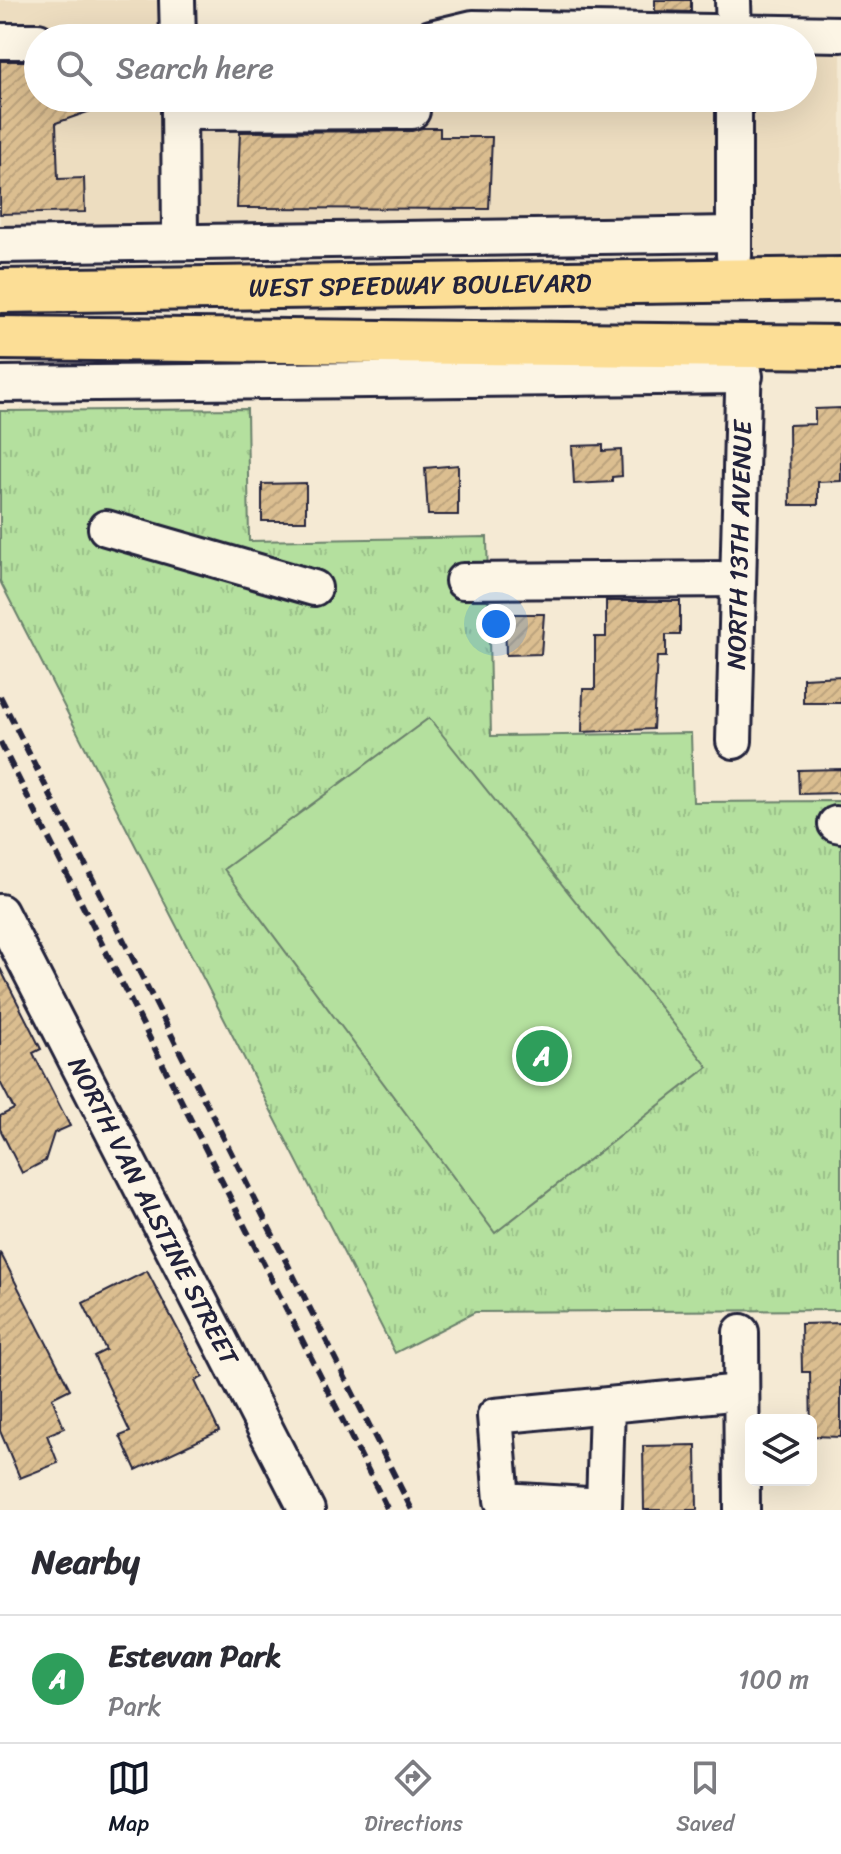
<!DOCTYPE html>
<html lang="en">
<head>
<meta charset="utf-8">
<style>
  :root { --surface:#fff; --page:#f2f2f3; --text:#2b2b33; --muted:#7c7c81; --line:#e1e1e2; --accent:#111827 }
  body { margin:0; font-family:Sriracha,sans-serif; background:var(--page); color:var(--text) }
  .controls { position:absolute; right:24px; bottom:24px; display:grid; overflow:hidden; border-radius:12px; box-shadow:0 8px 32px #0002 }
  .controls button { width:72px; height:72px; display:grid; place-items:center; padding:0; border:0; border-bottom:2px solid var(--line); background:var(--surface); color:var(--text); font:40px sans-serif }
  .you { position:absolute; left:496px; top:624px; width:28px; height:28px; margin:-20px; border:6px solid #fff; border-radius:50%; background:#1a73e8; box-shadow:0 0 0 12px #1a73e833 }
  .badge { display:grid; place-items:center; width:52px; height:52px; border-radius:50%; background:var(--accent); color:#fff; font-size:26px; font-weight:700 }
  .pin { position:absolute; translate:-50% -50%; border:4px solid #fff; box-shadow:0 2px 8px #0006 }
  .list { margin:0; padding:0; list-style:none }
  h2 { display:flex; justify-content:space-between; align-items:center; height:104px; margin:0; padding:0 32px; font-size:34px }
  h2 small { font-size:26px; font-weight:400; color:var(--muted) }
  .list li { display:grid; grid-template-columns:52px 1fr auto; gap:24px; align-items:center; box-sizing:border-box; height:128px; padding:0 32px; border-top:2px solid var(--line) }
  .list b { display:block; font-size:30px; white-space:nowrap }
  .list p { margin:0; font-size:26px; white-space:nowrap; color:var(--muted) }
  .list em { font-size:26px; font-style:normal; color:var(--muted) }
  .icon { flex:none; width:44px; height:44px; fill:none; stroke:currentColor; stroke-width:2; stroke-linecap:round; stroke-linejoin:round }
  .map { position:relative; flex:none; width:841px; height:1510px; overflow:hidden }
  .search { position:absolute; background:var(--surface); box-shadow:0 8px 32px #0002; left:24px; right:24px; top:24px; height:88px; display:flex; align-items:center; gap:20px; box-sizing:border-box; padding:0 28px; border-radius:44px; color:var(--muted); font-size:30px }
  .sheet { height:232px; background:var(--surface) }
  nav { display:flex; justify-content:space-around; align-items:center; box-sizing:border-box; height:112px; border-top:2px solid var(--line); background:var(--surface); font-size:22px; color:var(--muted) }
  nav a { display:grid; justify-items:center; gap:4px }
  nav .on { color:var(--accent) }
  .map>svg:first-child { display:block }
  .built { fill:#edddc0 }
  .grass { fill:url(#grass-tufts); stroke:#6b816c; stroke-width:2 }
  .garden { fill:#b4e09e; stroke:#6b816c; stroke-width:2 }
  .building { fill:url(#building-hatch); stroke:#22223b; stroke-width:2 }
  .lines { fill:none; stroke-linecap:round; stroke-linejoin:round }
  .minor-casing { stroke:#22223b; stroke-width:40 }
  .major-casing { stroke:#22223b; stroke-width:48 }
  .minor { stroke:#fcf5e5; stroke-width:34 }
  .major { stroke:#fcde96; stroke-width:42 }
  .rail { stroke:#22223b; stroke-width:6; stroke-dasharray:12 6; stroke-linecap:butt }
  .labels { text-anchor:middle; stroke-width:6; stroke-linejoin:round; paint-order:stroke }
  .street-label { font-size:26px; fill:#22223b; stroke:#fcf5e5 }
</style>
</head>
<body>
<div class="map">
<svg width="841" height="1510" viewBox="0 0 841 1510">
  <defs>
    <pattern id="grass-tufts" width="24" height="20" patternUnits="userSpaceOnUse" patternTransform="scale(2)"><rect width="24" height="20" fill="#b4e09e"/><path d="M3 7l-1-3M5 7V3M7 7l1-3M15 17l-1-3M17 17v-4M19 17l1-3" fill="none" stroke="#9ac089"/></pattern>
    <pattern id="building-hatch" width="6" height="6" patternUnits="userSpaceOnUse" patternTransform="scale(2)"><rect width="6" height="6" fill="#dbbe90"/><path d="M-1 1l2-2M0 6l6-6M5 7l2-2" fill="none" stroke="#bca37d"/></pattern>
  </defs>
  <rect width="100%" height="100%" fill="#f5ead4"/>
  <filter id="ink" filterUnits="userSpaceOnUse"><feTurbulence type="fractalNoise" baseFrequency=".0125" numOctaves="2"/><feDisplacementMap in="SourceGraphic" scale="16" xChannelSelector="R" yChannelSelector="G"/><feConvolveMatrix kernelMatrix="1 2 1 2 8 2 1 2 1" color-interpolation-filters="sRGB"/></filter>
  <g filter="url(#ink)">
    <path class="built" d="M 0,0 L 160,0 L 161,38 L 38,38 L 38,98 L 162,98 L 164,239 L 0,239 Z
      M 841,31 L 841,267 L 753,269 L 750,226 L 188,240 L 187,98 L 803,98 L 803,38 Z"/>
    <path class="grass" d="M 247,409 L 249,541 L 487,537 L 491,736 L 691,733 L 693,802 L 841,801 L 841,1310 L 475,1312 L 395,1353 L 0,581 L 0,411 Z"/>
    <path class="garden" d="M 429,718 L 708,1067 L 495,1233 L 224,869 Z"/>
    <path class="building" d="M 655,0 L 691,0 L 691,12 L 655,11 Z
      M 0,61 L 38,61 L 38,98 L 115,98 L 116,102 L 56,123 L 58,179 L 84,178 L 85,212 L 0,214 Z
      M 422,128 L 440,128 L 440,137 L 492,137 L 489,209 L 237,208 L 240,132 L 412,131 Z
      M 841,408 L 841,481 L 818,482 L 818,505 L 790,505 L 789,425 L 815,424 L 815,409 Z
      M 603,445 L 603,451 L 621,450 L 622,476 L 612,477 L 612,482 L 574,484 L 572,446 Z
      M 458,465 L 458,515 L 428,515 L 425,468 Z
      M 306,483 L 306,521 L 262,521 L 262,484 Z
      M 606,601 L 680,601 L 680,635 L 666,635 L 666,657 L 657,657 L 653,729 L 582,732 L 583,689 L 595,689 L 595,637 L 606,637 Z
      M 505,614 L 544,614 L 541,654 L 506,655 Z
      M 841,676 L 841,703 L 803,703 L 803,678 Z
      M 841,769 L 841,793 L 799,794 L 798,770 Z
      M 0,968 L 41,1049 L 33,1053 L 70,1126 L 54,1133 L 45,1161 L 22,1173 L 0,1129 L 0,1116 L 14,1109 L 0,1082 Z
      M 0,1252 L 70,1389 L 52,1398 L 64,1428 L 47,1435 L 58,1463 L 20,1478 L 0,1431 Z
      M 147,1271 L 203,1377 L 195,1381 L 219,1431 L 136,1470 L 120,1436 L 130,1432 L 94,1356 L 106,1350 L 83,1303 Z
      M 841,1323 L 841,1437 L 811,1436 L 810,1372 L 802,1372 L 801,1324 Z
      M 696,1445 L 697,1510 L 644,1510 L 643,1446 Z"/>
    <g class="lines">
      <g class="minor-casing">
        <g id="minor">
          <path d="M 177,0 L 178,38"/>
          <path d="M 733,0 L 734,38"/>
          <path d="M 431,38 L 473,28 L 841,34"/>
          <path d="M 0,41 L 38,41"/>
          <path d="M 179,98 L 180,242"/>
          <path d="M 179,112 L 412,111"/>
          <path d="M 0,245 L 734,234"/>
          <path d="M 734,256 L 734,98"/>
          <path d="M 0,384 L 745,376"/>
          <path d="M 106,528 L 314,588"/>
          <path d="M 463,581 L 738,579"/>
          <path id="s1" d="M 734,741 L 744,354"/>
          <path d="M 836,824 L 841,825"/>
          <path id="s2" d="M 0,912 L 307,1510"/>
          <path d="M 741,1332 L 742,1510"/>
          <path d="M 607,1406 L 604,1506 L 502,1500 L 495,1416 L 741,1392"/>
        </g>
      </g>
      <g class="major-casing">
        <g id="major">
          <path id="s3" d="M 0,291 L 841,279"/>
          <path d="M 0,338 L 841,347"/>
        </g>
      </g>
      <use href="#minor" class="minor"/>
      <use href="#major" class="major"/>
      <path class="rail" d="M 0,696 L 412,1510
        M 0,742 L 388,1510"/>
    </g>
  </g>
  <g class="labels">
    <g class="street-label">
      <text dy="9" stroke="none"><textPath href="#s3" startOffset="420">WEST SPEEDWAY BOULEVARD</textPath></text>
      <text dy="9" stroke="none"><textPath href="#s1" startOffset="196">NORTH 13TH AVENUE</textPath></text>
      <text dy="9" stroke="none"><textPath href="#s2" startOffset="336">NORTH VAN ALSTINE STREET</textPath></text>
    </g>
  </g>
</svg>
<div class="controls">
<button><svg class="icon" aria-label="layers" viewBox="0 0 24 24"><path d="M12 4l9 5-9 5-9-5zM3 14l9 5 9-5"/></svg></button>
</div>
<div class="you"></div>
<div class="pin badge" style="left:542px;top:1056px;background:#2e9e5b">A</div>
<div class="search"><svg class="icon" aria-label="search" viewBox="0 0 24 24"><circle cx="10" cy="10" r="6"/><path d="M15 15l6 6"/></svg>Search here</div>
</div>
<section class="sheet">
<h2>Nearby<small></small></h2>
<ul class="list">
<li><span class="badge" style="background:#2e9e5b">A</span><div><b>Estevan Park</b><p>Park</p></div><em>100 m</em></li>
</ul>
</section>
<nav>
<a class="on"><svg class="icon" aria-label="map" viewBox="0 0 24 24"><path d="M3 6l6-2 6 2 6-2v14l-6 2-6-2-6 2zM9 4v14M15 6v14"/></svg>Map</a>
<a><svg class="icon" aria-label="directions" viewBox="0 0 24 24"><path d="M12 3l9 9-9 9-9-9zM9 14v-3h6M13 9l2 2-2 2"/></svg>Directions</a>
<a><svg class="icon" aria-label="saved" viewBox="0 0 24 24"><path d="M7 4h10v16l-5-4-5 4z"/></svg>Saved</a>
</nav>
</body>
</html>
